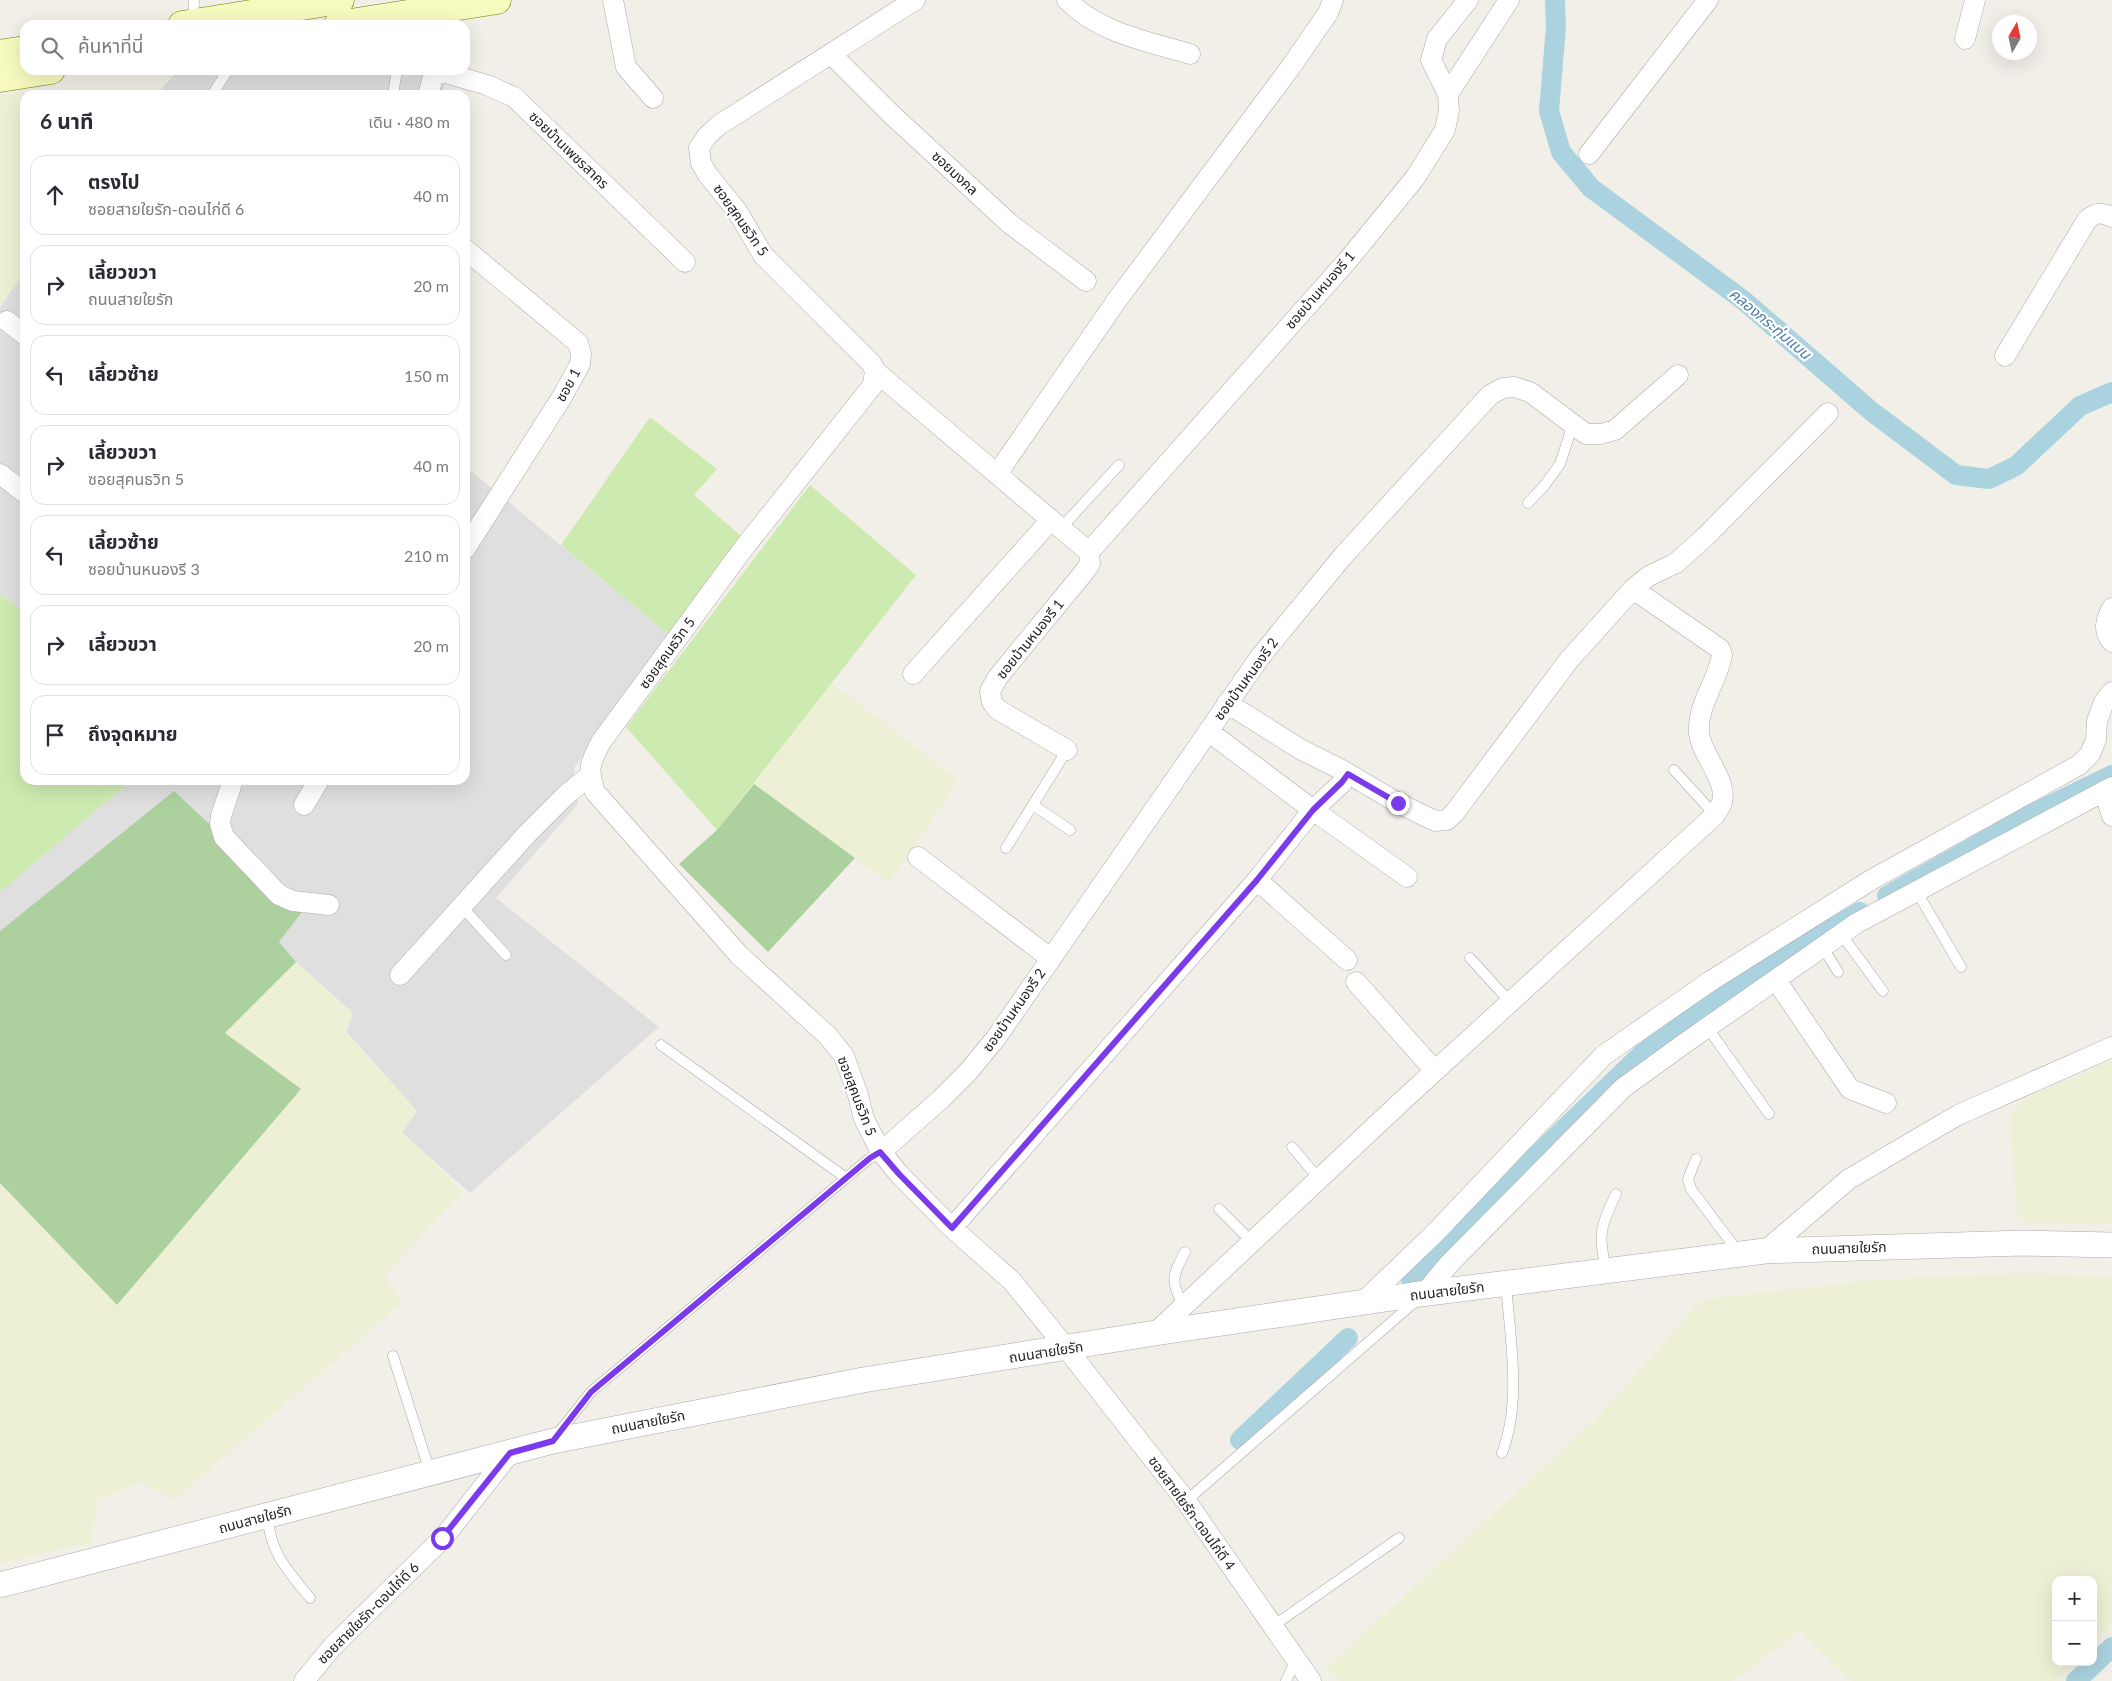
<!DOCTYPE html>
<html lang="th">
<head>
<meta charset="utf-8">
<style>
  :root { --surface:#fff; --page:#f7f7f7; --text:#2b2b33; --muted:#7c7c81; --line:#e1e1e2 }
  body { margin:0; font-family:Lato,"Noto Sans Thai",sans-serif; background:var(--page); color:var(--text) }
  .controls { position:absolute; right:15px; bottom:15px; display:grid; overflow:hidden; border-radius:10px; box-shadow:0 5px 20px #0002 }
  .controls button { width:45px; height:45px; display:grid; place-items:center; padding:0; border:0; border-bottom:1px solid var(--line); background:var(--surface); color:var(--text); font:25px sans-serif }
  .compass { position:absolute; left:1992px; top:15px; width:45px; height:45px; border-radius:50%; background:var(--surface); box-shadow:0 5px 20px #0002; rotate:9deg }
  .stop { position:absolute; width:15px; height:15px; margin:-11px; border:4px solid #7c3aed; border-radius:50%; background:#fff }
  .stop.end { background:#7c3aed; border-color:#fff; box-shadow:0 1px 5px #0008 }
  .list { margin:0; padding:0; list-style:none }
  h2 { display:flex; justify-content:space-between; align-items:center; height:65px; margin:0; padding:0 20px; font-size:21px }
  h2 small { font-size:16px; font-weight:400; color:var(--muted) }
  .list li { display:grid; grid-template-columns:32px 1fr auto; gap:15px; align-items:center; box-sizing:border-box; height:80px; margin:0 10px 10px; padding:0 10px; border:1px solid var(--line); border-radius:15px }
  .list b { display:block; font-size:19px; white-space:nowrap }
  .list p { margin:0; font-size:16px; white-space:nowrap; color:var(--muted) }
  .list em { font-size:16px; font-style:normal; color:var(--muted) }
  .icon { flex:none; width:28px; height:28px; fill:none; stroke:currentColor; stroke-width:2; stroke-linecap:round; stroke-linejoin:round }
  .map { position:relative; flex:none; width:2112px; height:1681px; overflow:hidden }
  .search { position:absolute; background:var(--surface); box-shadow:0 5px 20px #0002; left:20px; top:20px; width:450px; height:55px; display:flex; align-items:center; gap:12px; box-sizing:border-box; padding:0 18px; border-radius:15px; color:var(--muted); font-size:19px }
  .panel { position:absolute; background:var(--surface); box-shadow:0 5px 20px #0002; left:20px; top:90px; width:450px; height:695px; border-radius:15px }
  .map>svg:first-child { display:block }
  .residential { fill:#e0dfdf }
  .farmland { fill:#eef0d5 }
  .grass { fill:#cdebb0 }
  .forest { fill:#add19e }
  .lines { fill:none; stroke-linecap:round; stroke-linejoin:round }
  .canal { stroke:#aad3df; stroke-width:20 }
  .service-casing { stroke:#a9a9a9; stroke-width:11 }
  .minor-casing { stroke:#a9a9a9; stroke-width:21 }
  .tertiary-casing { stroke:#a9a9a9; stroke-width:26 }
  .secondary-casing { stroke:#707d05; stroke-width:29 }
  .service { stroke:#fff; stroke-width:10 }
  .minor { stroke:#fff; stroke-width:20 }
  .tertiary { stroke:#fff; stroke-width:25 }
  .secondary { stroke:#f7fabf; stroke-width:28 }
  .route { stroke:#7c3aed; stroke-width:6 }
  .labels { text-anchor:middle; stroke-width:4.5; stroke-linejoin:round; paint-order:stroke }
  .street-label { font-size:14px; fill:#222; stroke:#fff }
  .water-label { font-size:15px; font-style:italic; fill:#4a7aab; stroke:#fff }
</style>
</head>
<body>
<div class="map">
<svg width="2112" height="1681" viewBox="0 0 2112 1681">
  <rect width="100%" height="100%" fill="#f2efe9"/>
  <path class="residential" d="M 178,70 L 448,70 L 442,95 L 156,95 Z
    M 25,271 L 25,612 L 0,595 L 0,307 Z
    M 465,466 L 669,635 L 574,768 L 578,804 L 496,898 L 659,1027 L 470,1193 L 401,1132 L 417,1111 L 346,1031 L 353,1013 L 296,962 L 279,942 L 303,912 L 174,791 L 0,931 L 0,892 L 132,780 L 465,780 Z"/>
  <path class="farmland" d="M 23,91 L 25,100 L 25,271 L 0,307 L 0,95 Z
    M 832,683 L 959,780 L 889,883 L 754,784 Z
    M 296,962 L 353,1013 L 346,1032 L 417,1111 L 402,1132 L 463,1192 L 385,1275 L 401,1304 L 174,1500 L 141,1482 L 98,1500 L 90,1543 L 0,1563 L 0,1183 L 117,1305 L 301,1089 L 225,1033 Z
    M 2112,1061 L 2112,1224 L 2018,1222 L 2009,1117 L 2024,1099 Z
    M 2024,1273 L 2112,1277 L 2112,1623 L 2093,1643 L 2093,1580 L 2056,1580 L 2056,1662 L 2075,1662 L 2058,1681 L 1851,1681 L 1799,1631 L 1733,1681 L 1339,1681 L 1326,1668 L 1598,1417 L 1701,1300 L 1872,1280 Z"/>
  <path class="grass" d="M 650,417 L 717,469 L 694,495 L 741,536 L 669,635 L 561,545 Z
    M 810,485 L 916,575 L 717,830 L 626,727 Z
    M 0,595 L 25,612 L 25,780 L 132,780 L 0,892 Z"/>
  <path class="forest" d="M 754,784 L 855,858 L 768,952 L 679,864 L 717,830 Z
    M 174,791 L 303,911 L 279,942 L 296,962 L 225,1033 L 301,1089 L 117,1305 L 0,1183 L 0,931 Z"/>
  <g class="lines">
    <path class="canal" d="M 1555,0 L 1556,26 L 1549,111 L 1561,152 L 1591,188 L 1743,300 L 1871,411 L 1956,475 L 1989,479 L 2016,466 L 2080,406 L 2112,392
      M 1887,896 L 2036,812 L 2112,775
      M 1411,1280 L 1482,1208 L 1643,1053 L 1736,985 L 1860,912
      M 1240,1440 L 1348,1338
      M 2076,1681 L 2112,1647"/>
    <g class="service-casing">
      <path id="service" d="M 193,21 L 194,0
        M 212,95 L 228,70
        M 393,95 L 397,70
        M 1528,503 L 1544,486 L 1560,464 L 1573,424
        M 1061,528 L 1119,465
        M 1674,770 L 1715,815
        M 1033,805 L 1070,830
        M 1006,848 L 1067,750
        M 1917,892 L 1961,967
        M 462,907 L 506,955
        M 1841,934 L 1883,991
        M 1822,946 L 1838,972
        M 1470,958 L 1510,1002
        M 1707,1027 L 1769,1114
        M 661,1045 L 846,1178
        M 1292,1147 L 1319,1179
        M 1696,1159 L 1688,1179 L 1691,1189 L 1739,1253
        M 1219,1209 L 1252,1242
        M 1606,1270 C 1598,1234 1600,1228 1616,1194
        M 1184,1306 C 1170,1282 1172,1276 1185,1252
        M 393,1356 L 430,1472
        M 556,1436 L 591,1392 L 870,1158 L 881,1152
        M 1502,1453 C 1522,1402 1510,1338 1506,1284
        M 1186,1501 L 1418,1299
        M 267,1516 C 272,1556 286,1568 310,1598
        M 1273,1626 L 1399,1538
        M 1286,1681 L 1296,1660"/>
    </g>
    <g class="minor-casing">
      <path id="minor" d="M 613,0 L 626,67 L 653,98
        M 915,0 L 719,125 L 707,136 L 699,148 L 701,163 L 708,175 L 737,211 L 763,255 L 872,364 L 875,371 L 873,385 L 743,549 L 601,742 C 590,763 587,768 595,792 L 739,955 L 828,1036 L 844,1056 L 858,1095 L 864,1119 L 881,1152 L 899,1174 L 952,1228 L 1012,1281 L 1067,1349 L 1186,1501 L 1311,1681
        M 1067,0 C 1099,33 1147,41 1190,54
        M 448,25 L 453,7
        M 1965,39 L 1975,0
        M 831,54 L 890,113 L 1009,223 L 1086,281
        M 435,70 L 487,85 L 514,97 L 685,262
        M 1448,94 L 1509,0
        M 428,95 L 435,70
        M 1589,154 L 1708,0
        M 465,249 L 578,343 L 581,354 L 580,364 L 562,397 L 465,549
        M 7,321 L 25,335
        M 2005,356 L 2087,220 C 2096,212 2101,212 2112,217
        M 875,371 L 1089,552 L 1090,564 L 1085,571 L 998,677 L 990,691 L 992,702 L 997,709 L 1067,750
        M 0,474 L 25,493
        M 997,474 L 1117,300 L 1290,68 L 1328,13 L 1333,0
        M 1089,552 L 1348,260 L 1415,178 L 1445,130 L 1449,110 L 1448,94 L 1431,60 L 1437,39 L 1468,0
        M 2112,608 C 2105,621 2103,631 2112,642
        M 913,674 L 1051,520
        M 1227,703 L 1300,749 L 1342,770 L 1398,803 L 1435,821 L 1447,820 L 1455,812 L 1569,660 L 1633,589 L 1649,576 L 1676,563 L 1706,536 L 1828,413
        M 1208,731 L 1313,810 L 1407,877
        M 233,780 L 221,816 L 220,824 L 224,837 L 279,895 L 293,901 L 329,905
        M 2104,791 L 2112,816
        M 304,805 L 319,780
        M 918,857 L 1050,958
        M 1257,880 L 1347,960
        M 400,975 L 527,834 L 565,796 L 589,776
        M 1776,980 L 1850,1089 L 1886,1103
        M 1356,982 L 1435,1071
        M 881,1152 L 941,1099 L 968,1072 L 996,1038 L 1260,657 L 1343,556 L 1490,395 L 1503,388 L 1514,387 L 1530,392 L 1586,434 L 1601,434 L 1615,430 L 1678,375
        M 952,1228 L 1257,880 L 1313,810 L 1342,783 L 1348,774
        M 1765,1251 L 1849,1179 L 1958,1115 L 2112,1047
        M 1424,1294 L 1449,1264 L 1623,1088 L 1685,1043 L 1857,923 L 2112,787
        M 1361,1304 L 1435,1233 L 1604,1055 L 1709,982 L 1871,880 L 2079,765 L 2090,754 L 2096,740 L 2097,721 L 2104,702 L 2112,692
        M 1155,1333 L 1401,1102 L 1715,815 C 1717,811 1721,806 1722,802 C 1728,780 1701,755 1699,733 C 1697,704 1718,681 1722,655 L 1720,649 L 1633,589
        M 304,1681 L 333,1646 L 443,1538 L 510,1453"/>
    </g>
    <g class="tertiary-casing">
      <path id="tertiary" d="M 0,1585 L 553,1441 L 863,1380 L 1155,1333 L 1412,1295 L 1765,1251 L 2023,1243 L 2112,1245"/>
    </g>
    <g class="secondary-casing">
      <path id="secondary" d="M 182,25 L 340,0
        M 338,25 L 497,0
        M 0,54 L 25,50
        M 0,78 L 51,70"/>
    </g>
    <use href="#service" class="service"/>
    <use href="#minor" class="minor"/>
    <use href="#tertiary" class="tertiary"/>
    <use href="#secondary" class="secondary"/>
  </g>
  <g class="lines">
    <path class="route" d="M 442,1538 L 510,1453 L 553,1441 L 591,1392 L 870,1158 L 880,1152 L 899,1174 L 952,1228 L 1257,880 L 1313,810 L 1342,782 L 1348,774 L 1398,803"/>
  </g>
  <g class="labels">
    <g class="street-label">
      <text transform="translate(569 150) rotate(44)" y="5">ซอยบ้านเพชรสาคร</text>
      <text transform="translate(955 173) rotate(43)" y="5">ซอยมงคล</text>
      <text transform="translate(741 220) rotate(55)" y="5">ซอยสุคนธวิท 5</text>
      <text transform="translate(1320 290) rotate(-49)" y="5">ซอยบ้านหนองรี 1</text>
      <text transform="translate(568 385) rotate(-61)" y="5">ซอย 1</text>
      <text transform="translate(1030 639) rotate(-51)" y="5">ซอยบ้านหนองรี 1</text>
      <text transform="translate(667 653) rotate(-54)" y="5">ซอยสุคนธวิท 5</text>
      <text transform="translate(1246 679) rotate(-54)" y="5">ซอยบ้านหนองรี 2</text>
      <text transform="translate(1014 1010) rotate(-55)" y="5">ซอยบ้านหนองรี 2</text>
      <text transform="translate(857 1096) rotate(69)" y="5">ซอยสุคนธวิท 5</text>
      <text transform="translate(1849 1248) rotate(-2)" y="5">ถนนสายใยรัก</text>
      <text transform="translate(1447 1291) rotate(-7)" y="5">ถนนสายใยรัก</text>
      <text transform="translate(1046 1352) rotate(-9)" y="5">ถนนสายใยรัก</text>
      <text transform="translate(648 1422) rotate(-11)" y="5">ถนนสายใยรัก</text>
      <text transform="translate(1192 1513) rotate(54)" y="5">ซอยสายใยรัก-ดอนไก่ดี 4</text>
      <text transform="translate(255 1519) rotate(-15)" y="5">ถนนสายใยรัก</text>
      <text transform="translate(368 1613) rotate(-45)" y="5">ซอยสายใยรัก-ดอนไก่ดี 6</text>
    </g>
    <g class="water-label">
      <text transform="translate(1770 324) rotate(40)" y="5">คลองกระทุ่มแบน</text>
    </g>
  </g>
</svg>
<div class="controls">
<button>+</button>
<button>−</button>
</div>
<svg class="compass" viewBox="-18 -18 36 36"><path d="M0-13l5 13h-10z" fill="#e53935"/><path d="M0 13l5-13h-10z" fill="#7c7c81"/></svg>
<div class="stop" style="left:442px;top:1538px"></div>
<div class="stop end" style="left:1398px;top:803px"></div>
<div class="search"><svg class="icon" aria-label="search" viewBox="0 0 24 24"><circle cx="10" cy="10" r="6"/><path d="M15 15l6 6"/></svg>ค้นหาที่นี่</div>
<section class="panel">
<h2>6 นาที<small>เดิน · 480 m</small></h2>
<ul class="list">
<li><svg class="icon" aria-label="ahead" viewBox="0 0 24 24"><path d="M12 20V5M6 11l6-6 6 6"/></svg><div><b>ตรงไป</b><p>ซอยสายใยรัก-ดอนไก่ดี 6</p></div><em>40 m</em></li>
<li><svg class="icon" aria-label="right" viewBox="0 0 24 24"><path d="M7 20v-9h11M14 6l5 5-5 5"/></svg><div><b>เลี้ยวขวา</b><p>ถนนสายใยรัก</p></div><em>20 m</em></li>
<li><svg class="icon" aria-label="left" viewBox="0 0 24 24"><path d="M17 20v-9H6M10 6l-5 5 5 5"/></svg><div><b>เลี้ยวซ้าย</b></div><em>150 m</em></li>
<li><svg class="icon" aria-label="right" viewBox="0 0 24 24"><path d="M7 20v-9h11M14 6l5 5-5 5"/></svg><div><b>เลี้ยวขวา</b><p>ซอยสุคนธวิท 5</p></div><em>40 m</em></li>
<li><svg class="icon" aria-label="left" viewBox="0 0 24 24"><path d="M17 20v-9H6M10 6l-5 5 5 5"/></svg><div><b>เลี้ยวซ้าย</b><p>ซอยบ้านหนองรี 3</p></div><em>210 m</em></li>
<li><svg class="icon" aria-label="right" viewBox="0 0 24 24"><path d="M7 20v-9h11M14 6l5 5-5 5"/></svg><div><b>เลี้ยวขวา</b></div><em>20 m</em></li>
<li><svg class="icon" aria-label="arrive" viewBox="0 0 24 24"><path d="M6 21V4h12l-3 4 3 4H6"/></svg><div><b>ถึงจุดหมาย</b></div></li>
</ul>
</section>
</div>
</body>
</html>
